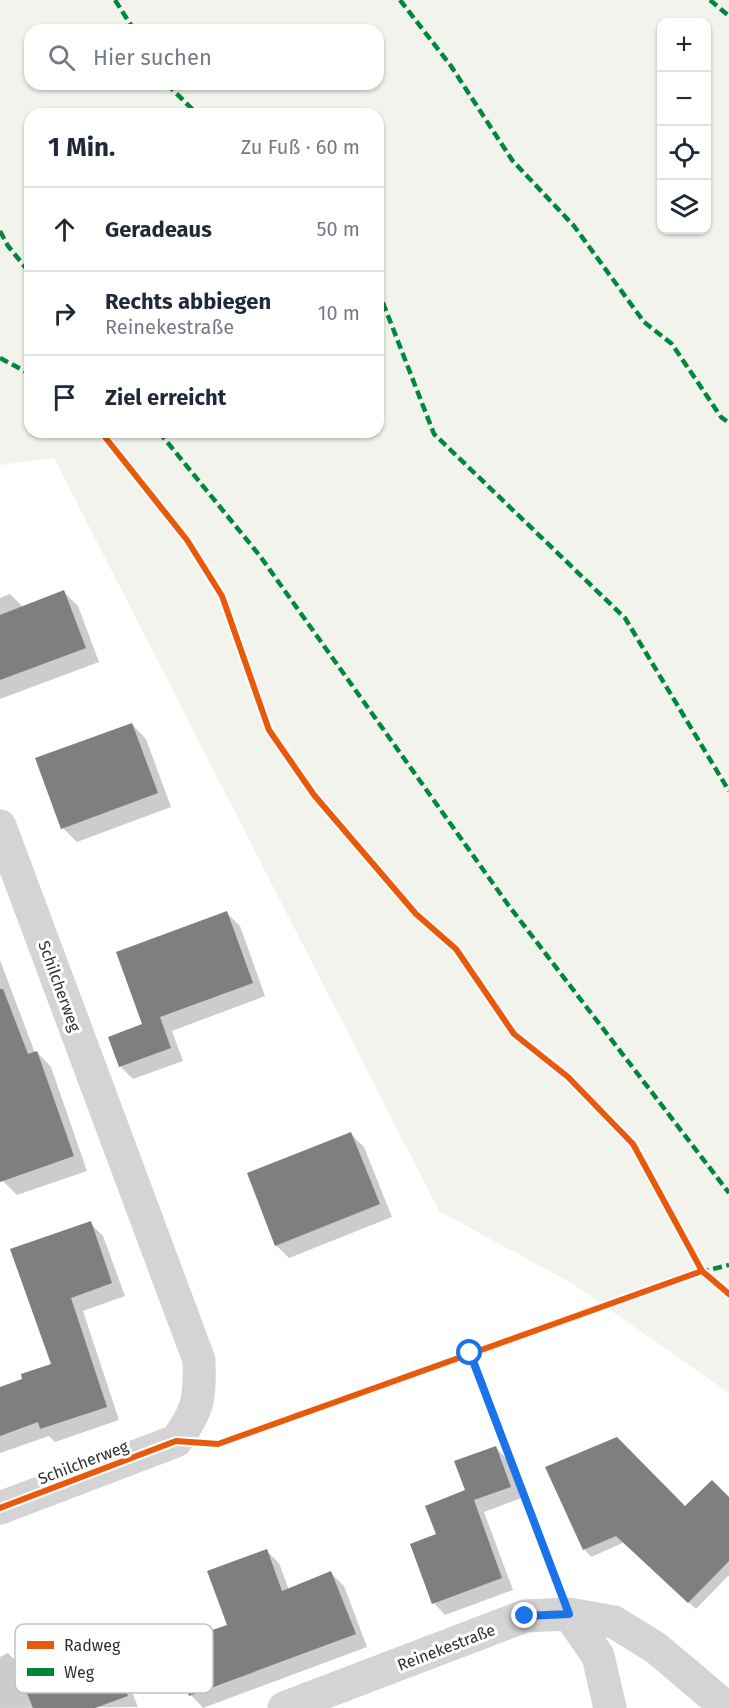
<!DOCTYPE html>
<html lang="de">
<head>
<meta charset="utf-8">
<style>
  :root { --surface:#fff; --page:#f2f2f3; --text:#1f2937; --muted:#747a83; --line:#e0e1e3 }
  body { margin:0; font-family:"Fira Sans",sans-serif; background:var(--page); color:var(--text) }
  .controls { position:absolute; right:18px; top:18px; display:grid; overflow:hidden; border-radius:12px; box-shadow:0 2px 4px #0004 }
  .controls button { width:54px; height:54px; display:grid; place-items:center; padding:0; border:0; border-bottom:2px solid var(--line); background:var(--surface); color:var(--text); font:30px sans-serif }
  .stop { position:absolute; width:18px; height:18px; margin:-14px; border:4px solid #1a73e8; border-radius:50%; background:#fff }
  .stop.end { background:#1a73e8; border-color:#fff; box-shadow:0 2px 6px #0008 }
  .list { margin:0; padding:0; list-style:none }
  h2 { display:flex; justify-content:space-between; align-items:center; height:78px; margin:0; padding:0 24px; font-size:26px }
  h2 small { font-size:20px; font-weight:400; color:var(--muted) }
  .list li { display:grid; grid-template-columns:39px 1fr auto; gap:18px; align-items:center; box-sizing:border-box; height:84px; padding:0 24px; border-top:2px solid var(--line) }
  .list b { display:block; font-size:22px; white-space:nowrap }
  .list p { margin:0; font-size:20px; white-space:nowrap; color:var(--muted) }
  .list em { font-size:20px; font-style:normal; color:var(--muted) }
  .icon { flex:none; width:33px; height:33px; fill:none; stroke:currentColor; stroke-width:2; stroke-linecap:round; stroke-linejoin:round }
  .map { position:relative; flex:none; width:729px; height:1708px; overflow:hidden }
  .search { position:absolute; background:var(--surface); box-shadow:0 2px 4px #0004; left:24px; top:24px; width:360px; height:66px; display:flex; align-items:center; gap:15px; box-sizing:border-box; padding:0 21px; border-radius:18px; color:var(--muted); font-size:22px }
  .panel { position:absolute; background:var(--surface); box-shadow:0 2px 4px #0004; left:24px; top:108px; width:360px; height:330px; border-radius:18px }
  .map>svg:first-child { display:block }
  .green { fill:#f1f3ec; fill-rule:evenodd }
  .shadow { fill:#0003 }
  .building { fill:#7f7f7f }
  .lines { fill:none; stroke-linecap:round; stroke-linejoin:round }
  .path { stroke:#d4d4d4; stroke-width:4; stroke-dasharray:3 3; stroke-linecap:butt }
  .minor { stroke:#d4d4d4; stroke-width:33 }
  .quiet { stroke:#00873e; stroke-width:4.5; stroke-dasharray:9 4.5; stroke-linecap:butt }
  .cycleway-casing { stroke:#fff; stroke-width:10 }
  .cycleway { stroke:#e8590c; stroke-width:6 }
  .route { stroke:#1a73e8; stroke-width:8 }
  .labels { text-anchor:middle; stroke-width:6; stroke-linejoin:round; paint-order:stroke }
  .street-label { font-size:16px; fill:#303030; stroke:#fff }
  .key { fill:#fff; stroke:#c1c1c1; stroke-width:1.5 }
  .key-label { font-size:16px; fill:#303030 }
</style>
</head>
<body>
<div class="map">
<svg width="729" height="1708" viewBox="0 0 729 1708">
  <rect width="100%" height="100%" fill="#fff"/>
  <path class="green" d="M 0,0 L 729,0 L 729,1393 L 573,1284 L 439,1211 L 54,458 L 0,465 ZM 662,22 L 706,22 L 706,230 L 662,230 ZM 30,30 L 378,30 L 378,84 L 30,84 ZM 30,114 L 378,114 L 378,432 L 30,432 Z"/>
  <path class="shadow" d="M 64,592 L 78,606 L 99,662 L 0,699 L 0,598 L 10,594 L 23,607 Z
    M 132,724 L 146,739 L 171,807 L 77,842 L 63,828 Z
    M 227,913 L 240,926 L 265,996 L 172,1031 L 183,1061 L 133,1079 L 120,1066 L 144,1025 Z
    M 0,960 L 35,1053 L 37,1052 L 51,1067 L 87,1171 L 17,1195 L 2,1180 L 0,1173 Z
    M 351,1134 L 364,1147 L 392,1217 L 289,1258 L 276,1245 Z
    M 90,1223 L 103,1236 L 125,1296 L 83,1311 L 119,1420 L 55,1442 L 49,1436 L 0,1453 L 0,1389 L 24,1380 L 52,1365 Z
    M 496,1448 L 507,1459 L 521,1498 L 484,1512 L 513,1590 L 445,1615 L 434,1603 L 437,1535 Z
    M 547,1468 L 685,1508 L 729,1499 L 729,1575 L 696,1609 L 625,1542 L 591,1557 L 584,1549 Z
    M 266,1550 L 279,1563 L 289,1590 L 331,1573 L 344,1586 L 367,1647 L 203,1708 L 191,1695 L 229,1626 Z
    M 89,1644 L 101,1655 L 104,1664 L 112,1660 L 124,1672 L 138,1707 L 0,1708 L 0,1657 L 8,1653 L 19,1664 L 21,1669 Z"/>
  <path class="building" d="M 64,590 L 86,648 L 0,680 L 0,615 Z
    M 132,723 L 158,793 L 61,829 L 35,758 Z
    M 227,911 L 253,983 L 160,1017 L 171,1048 L 119,1067 L 108,1037 L 142,1024 L 116,952 Z
    M 0,989 L 3,989 L 28,1054 L 37,1051 L 74,1156 L 0,1182 Z
    M 351,1132 L 380,1204 L 275,1246 L 247,1173 Z
    M 91,1221 L 112,1283 L 71,1298 L 107,1407 L 40,1429 L 38,1422 L 0,1436 L 0,1387 L 22,1379 L 21,1374 L 51,1364 L 10,1249 Z
    M 617,1437 L 685,1506 L 712,1480 L 729,1497 L 729,1561 L 688,1603 L 616,1536 L 583,1550 L 545,1467 Z
    M 496,1446 L 511,1487 L 474,1500 L 502,1578 L 432,1604 L 410,1544 L 436,1534 L 425,1506 L 465,1490 L 454,1461 Z
    M 267,1549 L 282,1591 L 331,1571 L 356,1634 L 189,1696 L 171,1644 L 227,1625 L 207,1571 Z
    M 90,1642 L 99,1665 L 113,1658 L 128,1696 L 95,1708 L 33,1708 L 17,1669 Z"/>
  <g class="lines">
    <path class="path" d="M 469,1353 L 555,1577"/>
    <path class="minor" d="M 0,826 L 199,1360 C 200,1399 199,1409 176,1441 L 0,1508
      M 569,1614 L 598,1656 L 610,1708
      M 284,1708 L 525,1616 L 569,1614 L 614,1622 L 656,1648 L 727,1708"/>
    <path class="quiet" d="M 115,0 L 134,30
      M 400,0 L 451,66 L 512,160 L 574,226 L 644,322 L 672,344 L 721,417 L 729,423
      M 710,0 L 729,16
      M 167,84 L 197,114
      M 0,231 L 8,246 L 30,273
      M 378,290 L 434,434 L 625,618 L 729,791
      M 0,358 L 30,374
      M 159,432 L 260,556 L 509,906 L 729,1193
      M 700,1272 L 729,1265"/>
    <g class="cycleway-casing">
      <path id="cycleway" d="M 101,432 L 187,540 L 222,596 L 269,730 L 314,795 L 416,914 L 456,949 L 514,1034 L 568,1077 L 633,1144 L 702,1271 L 729,1294
        M 0,1508 L 176,1441 L 218,1444 L 702,1271"/>
    </g>
    <use href="#cycleway" class="cycleway"/>
  </g>
  <g class="lines">
    <path class="route" d="M 470,1353 L 569,1614 L 525,1616"/>
  </g>
  <g class="labels">
    <g class="street-label">
      <text transform="translate(60 986) rotate(70)" y="6">Schilcherweg</text>
      <text transform="translate(83 1462) rotate(-21)" y="6">Schilcherweg</text>
      <text transform="translate(446 1647) rotate(-21)" y="6">Reinekestraße</text>
    </g>
  </g>
  <rect x="15" y="1624" width="198" height="69" rx="9" class="key"/>
  <rect x="27" y="1641" width="27" height="8" fill="#e8590c"/>
  <rect x="27" y="1668" width="27" height="8" fill="#00873e"/>
  <g class="key-label">
    <text x="64" y="1651">Radweg</text>
    <text x="64" y="1678">Weg</text>
  </g>
</svg>
<div class="controls">
<button>+</button>
<button>−</button>
<button><svg class="icon" aria-label="locate" viewBox="0 0 24 24"><circle cx="12" cy="12" r="6"/><path d="M12 2v4M12 18v4M2 12h4M18 12h4"/></svg></button>
<button><svg class="icon" aria-label="layers" viewBox="0 0 24 24"><path d="M12 4l9 5-9 5-9-5zM3 14l9 5 9-5"/></svg></button>
</div>
<div class="stop" style="left:470px;top:1353px"></div>
<div class="stop end" style="left:525px;top:1616px"></div>
<div class="search"><svg class="icon" aria-label="search" viewBox="0 0 24 24"><circle cx="10" cy="10" r="6"/><path d="M15 15l6 6"/></svg>Hier suchen</div>
<section class="panel">
<h2>1 Min.<small>Zu Fuß · 60 m</small></h2>
<ul class="list">
<li><svg class="icon" aria-label="ahead" viewBox="0 0 24 24"><path d="M12 20V5M6 11l6-6 6 6"/></svg><div><b>Geradeaus</b></div><em>50 m</em></li>
<li><svg class="icon" aria-label="right" viewBox="0 0 24 24"><path d="M7 20v-9h11M14 6l5 5-5 5"/></svg><div><b>Rechts abbiegen</b><p>Reinekestraße</p></div><em>10 m</em></li>
<li><svg class="icon" aria-label="arrive" viewBox="0 0 24 24"><path d="M6 21V4h12l-3 4 3 4H6"/></svg><div><b>Ziel erreicht</b></div></li>
</ul>
</section>
</div>
</body>
</html>
